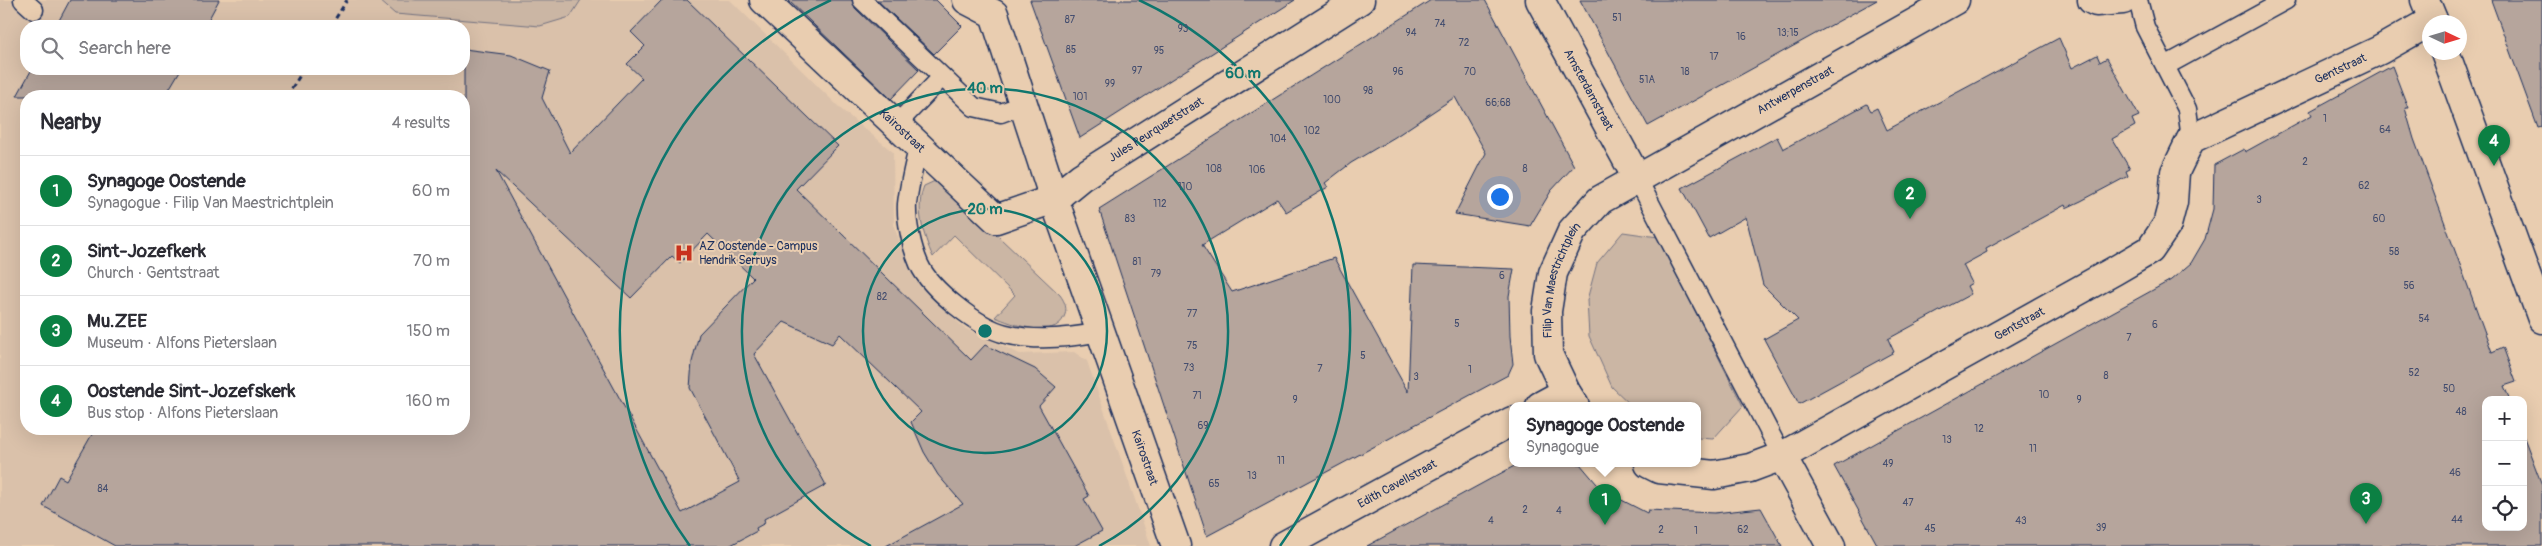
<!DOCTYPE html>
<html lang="en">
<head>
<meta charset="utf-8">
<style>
  :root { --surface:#fff; --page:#f7f7f7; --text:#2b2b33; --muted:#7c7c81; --line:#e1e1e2; --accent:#0b8043 }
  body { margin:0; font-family:Pangolin,sans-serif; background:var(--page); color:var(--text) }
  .controls { position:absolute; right:15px; bottom:15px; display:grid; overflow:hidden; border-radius:10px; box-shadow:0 5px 20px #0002 }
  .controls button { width:45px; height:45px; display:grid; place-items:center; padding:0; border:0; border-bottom:1px solid var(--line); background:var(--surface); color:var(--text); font:25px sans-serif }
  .compass { position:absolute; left:2422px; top:15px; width:45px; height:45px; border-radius:50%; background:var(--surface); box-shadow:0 5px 20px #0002; rotate:94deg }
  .you { position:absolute; left:1499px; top:196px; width:18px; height:18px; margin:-12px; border:4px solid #fff; border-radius:50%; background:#1a73e8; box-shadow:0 0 0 8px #1a73e833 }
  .badge { display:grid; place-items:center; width:32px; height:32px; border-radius:50%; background:var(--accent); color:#fff; font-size:16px; font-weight:700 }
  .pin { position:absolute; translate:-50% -41px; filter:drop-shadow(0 1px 2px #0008) }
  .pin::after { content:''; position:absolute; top:26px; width:18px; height:15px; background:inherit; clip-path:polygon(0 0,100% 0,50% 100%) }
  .popup { position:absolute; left:1509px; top:402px; width:192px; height:65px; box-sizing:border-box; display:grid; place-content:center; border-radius:10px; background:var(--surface); filter:drop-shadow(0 1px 4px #0005); font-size:16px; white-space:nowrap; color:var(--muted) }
  .popup b { font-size:19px; color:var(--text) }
  .popup::after { content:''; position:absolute; left:50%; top:100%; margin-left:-10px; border:10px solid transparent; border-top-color:var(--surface) }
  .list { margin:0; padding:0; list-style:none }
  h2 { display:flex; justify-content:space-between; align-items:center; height:65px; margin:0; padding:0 20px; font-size:21px }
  h2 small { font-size:16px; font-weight:400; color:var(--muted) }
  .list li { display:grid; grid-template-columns:32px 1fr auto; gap:15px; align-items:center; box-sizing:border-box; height:70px; padding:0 20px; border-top:1px solid var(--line) }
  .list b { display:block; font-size:19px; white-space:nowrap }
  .list p { margin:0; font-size:16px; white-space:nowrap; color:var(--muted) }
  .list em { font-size:16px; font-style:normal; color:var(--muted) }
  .icon { flex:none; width:28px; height:28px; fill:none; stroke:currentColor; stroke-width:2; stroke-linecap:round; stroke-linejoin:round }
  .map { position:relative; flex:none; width:2542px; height:546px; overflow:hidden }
  .search { position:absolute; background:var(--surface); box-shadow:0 5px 20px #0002; left:20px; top:20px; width:450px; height:55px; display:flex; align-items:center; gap:12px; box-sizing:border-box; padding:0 18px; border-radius:20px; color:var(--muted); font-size:19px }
  .panel { position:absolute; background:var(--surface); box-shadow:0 5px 20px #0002; left:20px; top:90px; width:450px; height:345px; border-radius:20px }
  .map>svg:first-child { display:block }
  .built { fill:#dac1aa; fill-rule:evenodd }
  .green { fill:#cbb6a4; stroke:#737281 }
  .building { fill:#b6a59c; stroke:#1b2f5e; fill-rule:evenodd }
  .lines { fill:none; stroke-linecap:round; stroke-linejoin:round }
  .lane-casing { stroke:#1b2f5e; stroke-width:21 }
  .street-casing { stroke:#1b2f5e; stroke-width:31 }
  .secondary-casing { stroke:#1b2f5e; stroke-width:31 }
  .path { stroke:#1b2f5e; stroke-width:3; stroke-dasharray:5 4; stroke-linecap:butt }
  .lane { stroke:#e9cdb0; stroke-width:18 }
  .street { stroke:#e9cdb0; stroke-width:28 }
  .secondary { stroke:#e9cdb0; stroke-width:28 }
  .ring { fill:none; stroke:#0f766e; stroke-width:2.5 }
  .labels { text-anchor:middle; stroke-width:4; stroke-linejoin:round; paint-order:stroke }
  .number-label { font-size:10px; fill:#424c6e }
  .street-label { font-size:12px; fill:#1b2f5e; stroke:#e9cdb0 }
  .poi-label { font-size:12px; fill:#1b2f5e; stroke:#e9cdb0; text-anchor:start }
  .centre { fill:#0f766e; stroke:#e9cdb0; stroke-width:2.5 }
  .ring-label { font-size:15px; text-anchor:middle; font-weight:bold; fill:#0f766e; stroke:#e9cdb0; stroke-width:4; stroke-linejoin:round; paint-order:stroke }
</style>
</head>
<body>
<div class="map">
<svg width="2542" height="546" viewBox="0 0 2542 546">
  <rect width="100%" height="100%" fill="#e9cdb0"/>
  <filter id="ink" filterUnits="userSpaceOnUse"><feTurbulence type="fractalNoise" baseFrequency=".02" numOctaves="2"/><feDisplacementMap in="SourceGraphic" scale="10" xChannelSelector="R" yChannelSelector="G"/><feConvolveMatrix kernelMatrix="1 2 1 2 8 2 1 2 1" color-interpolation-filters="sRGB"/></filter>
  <g filter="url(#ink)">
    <path class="built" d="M 0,0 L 730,0 L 843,111 L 893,152 L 894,227 L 915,280 L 964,328 L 1020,354 L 1074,352 L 1087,361 L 1151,546 L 0,546 ZM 26,26 L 464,26 L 464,69 L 26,69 ZM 26,96 L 464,96 L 464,429 L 26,429 Z"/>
    <path class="green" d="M 379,0 L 581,0 L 570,17 L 540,26 L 395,14 Z
      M 935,181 L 941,182 L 1060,295 C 1065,302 1068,309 1064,317 C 1054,340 1012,324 995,317 L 1015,295 L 954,235 L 933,257 C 923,235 915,208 924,186 Z
      M 1623,232 L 1658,237 L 1743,406 L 1713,439 L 1698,438 L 1698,406 L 1632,406 L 1612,387 L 1589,336 L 1587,300 L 1597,263 Z"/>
    <path class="building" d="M 70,0 L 219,0 L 205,26 L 56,26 Z
      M 662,0 L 687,0 L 838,146 L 796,189 L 971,360 L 985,345 L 1035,369 L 1056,387 L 1039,406 L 1089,496 L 1084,499 L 1102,531 L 1074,546 L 886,546 L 963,504 L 938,475 L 924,452 L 911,422 L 921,412 L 840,334 L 832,344 L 784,322 L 754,354 L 826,485 L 764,519 L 765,523 L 756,528 L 757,531 L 729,546 L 115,546 L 43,506 L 59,476 L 66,480 L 95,429 L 464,429 L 464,49 L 511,55 L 550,71 L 542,98 L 570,153 L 642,78 L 627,64 L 645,46 L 631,32 ZM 496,171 L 631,298 L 672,256 L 680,263 L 708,234 L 753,278 L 699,334 L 692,362 L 690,388 L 740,482 L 682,513 Z
      M 788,0 L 852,0 L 855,8 L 919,70 L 891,99 Z
      M 877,0 L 936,0 L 962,26 L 934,54 Z
      M 1030,0 L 1295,0 L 1080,138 Z
      M 1431,0 L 1485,0 L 1574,166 L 1551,191 L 1530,226 L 1455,214 L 1486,153 L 1455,97 L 1395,137 L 1351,163 L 1325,183 L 1328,187 L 1286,212 L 1277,199 L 1202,245 L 1232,292 L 1334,258 L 1408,392 L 1413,265 L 1514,269 L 1509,296 L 1510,336 L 1513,364 L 1508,375 L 1207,536 L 1099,209 Z
      M 1580,0 L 1877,0 L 1648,126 Z
      M 2491,0 L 2542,0 L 2542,127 L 2538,128 Z
      M 2059,38 L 2072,68 L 2097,55 L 2100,62 L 2107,58 L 2139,116 L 2132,119 L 2135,126 L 2112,139 L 2130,169 L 2126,171 L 2128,176 L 2081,201 L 2066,208 L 2065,205 L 1986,248 L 1987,252 L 1963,265 L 1972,283 L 1967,286 L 1971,294 L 1888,339 L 1894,352 L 1799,404 L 1764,339 L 1798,320 L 1763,285 L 1746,217 L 1709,238 L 1682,188 L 1777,137 L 1783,149 L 1867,104 L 1871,111 L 1877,108 L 1887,130 Z
      M 2392,66 L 2408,108 L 2405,108 L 2414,139 L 2492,352 L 2503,347 L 2516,382 L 2504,386 L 2510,400 L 2486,400 L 2486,527 L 2523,527 L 2523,435 L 2542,485 L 2542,546 L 1878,546 L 1834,466 L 2171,280 L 2191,263 L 2205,239 L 2213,209 L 2214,165 L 2244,149 L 2245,152 L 2312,115 L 2310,111 Z
      M 32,69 L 181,69 L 165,96 L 17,96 Z
      M 1518,464 L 1580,464 L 1602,490 L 1647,513 L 1648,510 L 1714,513 L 1761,508 L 1782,546 L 1367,546 Z"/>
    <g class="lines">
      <g class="lane-casing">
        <path id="lane" d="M 23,0 L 34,10
          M 862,0 L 974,107 L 1001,113 L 1025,104
          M 2138,0 L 2145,27 L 2187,109 L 2191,139
          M 2167,65 L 2286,0
          M 895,126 L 942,77
          M 918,148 C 914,166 909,185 907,204 C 906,222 912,248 919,264 C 930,289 979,328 1006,334 C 1037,342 1070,338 1100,332
          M 1638,180 L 1782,456"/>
      </g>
      <g class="street-casing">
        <g id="street">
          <path id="s1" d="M 764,0 L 996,219 L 1054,199 L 1081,177 L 1360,0"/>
          <path id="s2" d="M 967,0 L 994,14 L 1054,199 L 1176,546"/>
          <path id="s3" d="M 1540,0 L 1638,180"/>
          <path d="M 2092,0 L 2096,2 L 2123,0"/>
          <path d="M 1540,406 L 1566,392"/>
          <path id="s4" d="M 1575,406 L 1566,392 L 1548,354 L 1547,311 L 1553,273 L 1572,231 L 1600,200 L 1955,0"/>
          <path d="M 1782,456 L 1831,546"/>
          <path id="s5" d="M 1649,464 L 1659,469 L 1714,475 L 1750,468 L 1782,456 L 2114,271 L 2150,250 L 2167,225 L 2173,202 L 2175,172 L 2191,139 L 2380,50 L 2433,20"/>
          <path id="s6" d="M 1283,546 L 1512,421"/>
        </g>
      </g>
      <g class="secondary-casing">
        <path id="secondary" d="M 2425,0 L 2434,22
          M 2445,52 L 2542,319"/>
      </g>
      <path class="path" d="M 331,26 L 347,0
        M 287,96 L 304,69"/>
      <use href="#lane" class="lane"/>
      <use href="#street" class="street"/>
      <use href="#secondary" class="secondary"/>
    </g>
  </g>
  <g class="ring">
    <circle cx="985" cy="331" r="122"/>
    <path d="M871 546A243 243 0 1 1 1099 546"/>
    <path d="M690 546A365 365 0 0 1 831 0M1139 0A365 365 0 0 1 1280 546"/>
  </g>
  <defs>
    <g id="hospital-bare" transform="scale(1.5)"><path d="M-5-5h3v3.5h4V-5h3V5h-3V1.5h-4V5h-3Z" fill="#c8321e" stroke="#e9cdb0" stroke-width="2.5" paint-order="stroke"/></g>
  </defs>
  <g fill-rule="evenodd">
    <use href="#hospital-bare" x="684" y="253"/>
  </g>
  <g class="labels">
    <g class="number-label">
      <text x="1617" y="21">51</text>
      <text x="1070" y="23">87</text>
      <text x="1440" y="27">74</text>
      <text x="1183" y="32">93</text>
      <text x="1411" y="36">94</text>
      <text x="1788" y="36">13;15</text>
      <text x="1741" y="40">16</text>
      <text x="1464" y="46">72</text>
      <text x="1071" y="53">85</text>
      <text x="1159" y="54">95</text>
      <text x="1714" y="60">17</text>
      <text x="1137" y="74">97</text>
      <text x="1398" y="75">96</text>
      <text x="1470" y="75">70</text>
      <text x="1685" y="75">18</text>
      <text x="1647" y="83">51A</text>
      <text x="1110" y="87">99</text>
      <text x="1368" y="94">98</text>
      <text x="1080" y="100">101</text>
      <text x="1332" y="103">100</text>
      <text x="1498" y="106">66;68</text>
      <text x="2325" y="122">1</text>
      <text x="2385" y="133">64</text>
      <text x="1312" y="134">102</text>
      <text x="1278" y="142">104</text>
      <text x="2305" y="165">2</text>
      <text x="1214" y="172">108</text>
      <text x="1525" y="172">8</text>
      <text x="1257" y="173">106</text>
      <text x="2364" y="189">62</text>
      <text x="1185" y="190">110</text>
      <text x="2259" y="203">3</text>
      <text x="1160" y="207">112</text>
      <text x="1130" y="222">83</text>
      <text x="2379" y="222">60</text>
      <text x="2394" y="255">58</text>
      <text x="1137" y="265">81</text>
      <text x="1156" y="277">79</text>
      <text x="1502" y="279">6</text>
      <text x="2409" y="289">56</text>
      <text x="882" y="300">82</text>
      <text x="1192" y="317">77</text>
      <text x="2424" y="322">54</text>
      <text x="1457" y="327">5</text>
      <text x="2155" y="328">6</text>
      <text x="2129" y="341">7</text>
      <text x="1192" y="349">75</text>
      <text x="1363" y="359">5</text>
      <text x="1189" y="371">73</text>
      <text x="1320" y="372">7</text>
      <text x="1470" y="373">1</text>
      <text x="2414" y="376">52</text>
      <text x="2106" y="379">8</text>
      <text x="1416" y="380">3</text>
      <text x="2449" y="392">50</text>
      <text x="2044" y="398">10</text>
      <text x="1197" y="399">71</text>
      <text x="1295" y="403">9</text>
      <text x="2079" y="403">9</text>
      <text x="2461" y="415">48</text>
      <text x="1203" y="429">69</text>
      <text x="1979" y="432">12</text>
      <text x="1947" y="443">13</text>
      <text x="2033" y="452">11</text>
      <text x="1281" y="464">11</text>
      <text x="1888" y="467">49</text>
      <text x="2455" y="476">46</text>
      <text x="1252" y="479">13</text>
      <text x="1214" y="487">65</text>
      <text x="103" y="492">84</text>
      <text x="1908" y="506">47</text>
      <text x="1525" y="513">2</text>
      <text x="1559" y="514">4</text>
      <text x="2457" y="523">44</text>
      <text x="1491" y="524">4</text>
      <text x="2021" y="524">43</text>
      <text x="2101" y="531">39</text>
      <text x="1930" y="532">45</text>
      <text x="1661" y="533">2</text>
      <text x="1743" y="533">62</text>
      <text x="1696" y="534">1</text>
    </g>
    <g class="street-label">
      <text dy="4" stroke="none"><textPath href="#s5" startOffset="845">Gentstraat</textPath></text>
      <text dy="4" stroke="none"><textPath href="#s3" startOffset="102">Amsterdamstraat</textPath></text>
      <text dy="4" stroke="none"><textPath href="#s4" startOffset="452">Antwerpenstraat</textPath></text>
      <text dy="4" stroke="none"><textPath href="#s1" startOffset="504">Jules Peurquaetstraat</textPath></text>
      <text dy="4" stroke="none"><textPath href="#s1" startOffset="190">Kaïrostraat</textPath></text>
      <text dy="4" stroke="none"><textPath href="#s4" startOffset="135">Filip Van Maestrichtplein</textPath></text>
      <text dy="4" stroke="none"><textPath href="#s5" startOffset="409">Gentstraat</textPath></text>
      <text dy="4" stroke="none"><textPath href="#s2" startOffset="499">Kaïrostraat</textPath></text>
      <text dy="4" stroke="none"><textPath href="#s6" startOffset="130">Edith Cavellstraat</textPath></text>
    </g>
    <g class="poi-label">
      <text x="699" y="250">AZ Oostende - Campus<tspan x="699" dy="14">Hendrik Serruys</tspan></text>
    </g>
  </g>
  <circle cx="985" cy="331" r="8" class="centre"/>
  <g class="ring-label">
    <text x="1243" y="78">60 m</text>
    <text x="985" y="93">40 m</text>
    <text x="985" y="214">20 m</text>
  </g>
</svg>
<div class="controls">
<button>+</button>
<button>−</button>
<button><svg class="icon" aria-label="locate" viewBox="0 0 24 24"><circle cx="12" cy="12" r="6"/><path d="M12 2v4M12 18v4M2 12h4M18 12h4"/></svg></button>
</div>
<svg class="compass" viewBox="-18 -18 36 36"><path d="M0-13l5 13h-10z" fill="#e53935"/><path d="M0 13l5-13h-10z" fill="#7c7c81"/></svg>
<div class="you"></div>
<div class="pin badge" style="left:1605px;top:525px">1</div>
<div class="popup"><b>Synagoge Oostende</b>Synagogue</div>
<div class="pin badge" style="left:1910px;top:219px">2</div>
<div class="pin badge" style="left:2366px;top:524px">3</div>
<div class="pin badge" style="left:2494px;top:166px">4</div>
<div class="search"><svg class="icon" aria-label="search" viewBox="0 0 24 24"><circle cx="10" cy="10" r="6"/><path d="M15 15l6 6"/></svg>Search here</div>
<section class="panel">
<h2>Nearby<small>4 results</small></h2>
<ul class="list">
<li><span class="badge">1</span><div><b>Synagoge Oostende</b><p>Synagogue · Filip Van Maestrichtplein</p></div><em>60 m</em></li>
<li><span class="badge">2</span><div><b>Sint-Jozefkerk</b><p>Church · Gentstraat</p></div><em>70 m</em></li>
<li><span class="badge">3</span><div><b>Mu.ZEE</b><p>Museum · Alfons Pieterslaan</p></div><em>150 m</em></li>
<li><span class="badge">4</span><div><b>Oostende Sint-Jozefskerk</b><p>Bus stop · Alfons Pieterslaan</p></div><em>160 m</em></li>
</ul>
</section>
</div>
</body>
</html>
